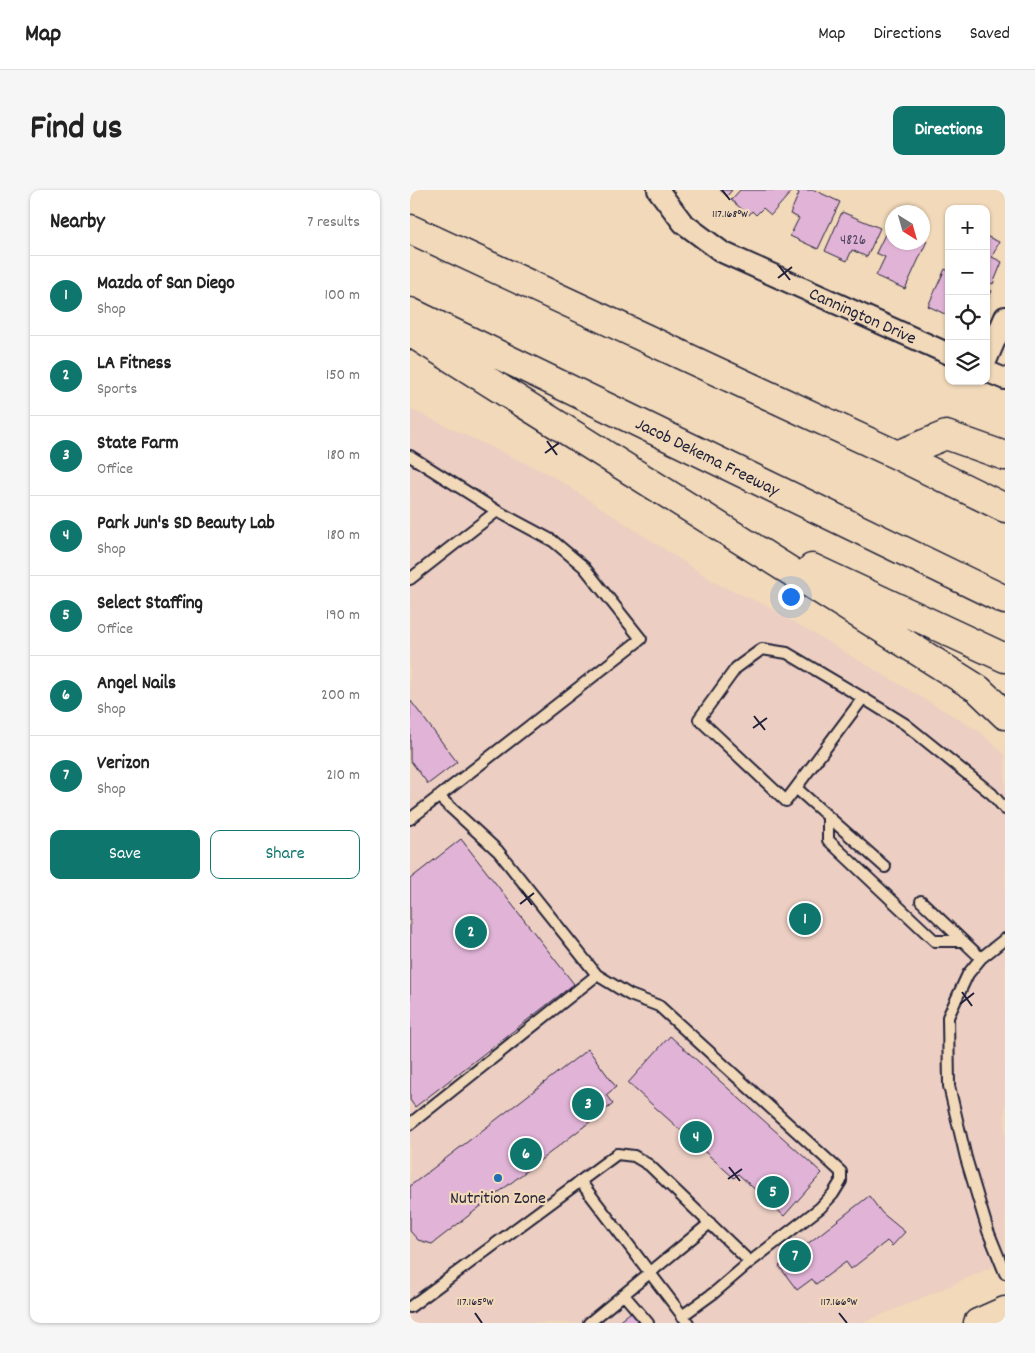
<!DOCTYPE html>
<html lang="en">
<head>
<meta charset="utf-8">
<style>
  :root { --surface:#fff; --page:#f6f6f6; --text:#222; --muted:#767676; --line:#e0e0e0; --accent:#0f766e }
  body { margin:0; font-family:Dekko,sans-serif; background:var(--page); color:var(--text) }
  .controls { position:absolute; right:15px; top:15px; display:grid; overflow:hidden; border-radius:10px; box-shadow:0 1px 4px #0004 }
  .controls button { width:45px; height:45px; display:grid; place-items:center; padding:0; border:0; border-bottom:1px solid var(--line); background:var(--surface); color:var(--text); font:25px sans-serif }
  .compass { position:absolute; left:475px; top:15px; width:45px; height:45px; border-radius:50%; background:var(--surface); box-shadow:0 1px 4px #0004; rotate:143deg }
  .you { position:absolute; left:380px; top:406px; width:18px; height:18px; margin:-12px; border:4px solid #fff; border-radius:50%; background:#1a73e8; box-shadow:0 0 0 8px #1a73e833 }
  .badge { display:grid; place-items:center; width:32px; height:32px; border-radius:50%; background:var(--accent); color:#fff; font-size:16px; font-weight:700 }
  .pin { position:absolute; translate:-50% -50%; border:2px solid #fff; box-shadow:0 1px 5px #0006 }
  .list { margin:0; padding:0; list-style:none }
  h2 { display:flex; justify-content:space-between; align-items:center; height:65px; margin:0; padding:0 20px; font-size:21px }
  h2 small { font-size:16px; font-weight:400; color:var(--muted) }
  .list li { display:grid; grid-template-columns:32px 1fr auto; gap:15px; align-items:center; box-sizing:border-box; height:80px; padding:0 20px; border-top:1px solid var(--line) }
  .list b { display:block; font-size:19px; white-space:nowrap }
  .list p { margin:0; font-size:16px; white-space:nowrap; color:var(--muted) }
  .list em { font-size:16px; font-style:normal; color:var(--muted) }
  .actions { display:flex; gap:10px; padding:15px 20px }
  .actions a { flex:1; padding:11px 0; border:1px solid var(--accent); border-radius:10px; text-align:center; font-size:18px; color:var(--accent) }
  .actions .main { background:var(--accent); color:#fff }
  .icon { flex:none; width:28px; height:28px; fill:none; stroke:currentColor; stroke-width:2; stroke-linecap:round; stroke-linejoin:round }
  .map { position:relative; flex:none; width:595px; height:1133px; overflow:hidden; border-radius:10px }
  header { display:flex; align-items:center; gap:30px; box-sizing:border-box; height:70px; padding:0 25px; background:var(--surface); border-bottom:1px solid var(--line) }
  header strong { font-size:24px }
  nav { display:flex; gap:28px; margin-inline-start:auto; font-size:18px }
  .intro { display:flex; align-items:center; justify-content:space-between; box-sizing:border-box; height:120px; padding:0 30px }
  h1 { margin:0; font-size:35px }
  .button { padding:12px 22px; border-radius:10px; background:var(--accent); color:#fff; font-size:18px; font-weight:700 }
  main { display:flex; gap:30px; padding:0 30px }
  aside { flex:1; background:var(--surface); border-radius:10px; box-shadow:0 1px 4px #0004 }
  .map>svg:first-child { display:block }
  .built { fill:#eccec2 }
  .building { fill:#e1b4d7; stroke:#22223b }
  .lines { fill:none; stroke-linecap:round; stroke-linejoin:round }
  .service-casing { stroke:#22223b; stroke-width:14 }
  .minor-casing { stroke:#22223b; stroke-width:24 }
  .primary-casing { stroke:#22223b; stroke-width:31 }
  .motorway-casing { stroke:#22223b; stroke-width:31 }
  .service { stroke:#f1d9b9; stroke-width:10 }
  .minor { stroke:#f1d9b9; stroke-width:20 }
  .primary { stroke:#f1d9b9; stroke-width:28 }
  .motorway { stroke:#f1d9b9; stroke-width:28 }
  .ticks { fill:none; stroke:#22223b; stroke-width:2 }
  .poi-dot { fill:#1f6fb2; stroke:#f1d9b9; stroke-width:2 }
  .labels { text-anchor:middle; stroke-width:4.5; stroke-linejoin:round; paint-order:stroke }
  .number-label { font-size:15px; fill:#524662 }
  .street-label { font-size:18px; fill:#22223b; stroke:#f1d9b9 }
  .poi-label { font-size:18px; fill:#22223b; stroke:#f1d9b9 }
  .ticks-label { font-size:12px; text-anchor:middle; fill:#22223b; stroke:#f1d9b9; stroke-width:4.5; stroke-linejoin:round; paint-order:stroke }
</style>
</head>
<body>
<header>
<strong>Map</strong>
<nav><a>Map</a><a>Directions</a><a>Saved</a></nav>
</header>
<div class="intro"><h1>Find us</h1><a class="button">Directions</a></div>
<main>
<aside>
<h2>Nearby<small>7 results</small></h2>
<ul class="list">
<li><span class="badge">1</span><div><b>Mazda of San Diego</b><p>Shop</p></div><em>100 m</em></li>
<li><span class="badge">2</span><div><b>LA Fitness</b><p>Sports</p></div><em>150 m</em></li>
<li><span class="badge">3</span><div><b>State Farm</b><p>Office</p></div><em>180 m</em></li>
<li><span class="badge">4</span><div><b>Park Jun's SD Beauty Lab</b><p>Shop</p></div><em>180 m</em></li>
<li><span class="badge">5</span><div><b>Select Staffing</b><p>Office</p></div><em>190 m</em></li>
<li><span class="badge">6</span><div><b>Angel Nails</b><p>Shop</p></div><em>200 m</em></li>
<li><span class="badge">7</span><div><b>Verizon</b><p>Shop</p></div><em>210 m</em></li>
</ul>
<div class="actions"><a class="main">Save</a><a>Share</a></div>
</aside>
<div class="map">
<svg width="595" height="1133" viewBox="0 0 595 1133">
  <rect width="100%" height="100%" fill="#f1d9b9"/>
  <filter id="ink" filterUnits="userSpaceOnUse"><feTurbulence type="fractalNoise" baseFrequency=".02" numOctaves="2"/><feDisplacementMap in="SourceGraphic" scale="10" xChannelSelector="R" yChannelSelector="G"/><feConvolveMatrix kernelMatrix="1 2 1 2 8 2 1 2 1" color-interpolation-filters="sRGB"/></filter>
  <g filter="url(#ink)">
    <path class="built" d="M 0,219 L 144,287 L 307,394 L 355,415 L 570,542 L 595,565 L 595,1071 L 521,1104 L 452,1133 L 0,1133 Z"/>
    <path class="building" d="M 310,0 L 322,0 L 317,6 Z
      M 330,0 L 380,0 L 382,1 L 361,25 L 353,18 L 346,25 L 342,21 L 339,25 L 321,10 Z
      M 385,0 L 404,0 L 430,12 L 408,59 L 380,46 L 389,28 L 380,24 L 389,3 Z
      M 432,22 L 470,38 L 457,67 L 442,60 L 437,71 L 415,61 Z
      M 480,34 L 482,36 L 482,52 L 512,52 L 512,49 L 517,51 L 495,99 L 466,86 L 475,67 L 466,63 Z
      M 576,46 L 589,52 L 582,67 L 592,72 L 583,94 L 576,91 Z
      M 535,79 L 539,81 L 539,126 L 518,116 Z
      M 576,98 L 582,101 L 576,113 Z
      M 0,510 L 47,572 L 18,594 L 0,570 Z
      M 51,649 L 164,794 L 5,917 L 0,910 L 0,689 Z
      M 260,846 L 412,983 L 374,1026 L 328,984 L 324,988 L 218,893 Z
      M 178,859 L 206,897 L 196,905 L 203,914 L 22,1054 L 8,1050 L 0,1041 L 0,996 Z
      M 459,1006 L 472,1023 L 495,1042 L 482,1056 L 477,1051 L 441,1079 L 436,1072 L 406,1094 L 402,1089 L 387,1100 L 369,1076 Z
      M 221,1122 L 229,1133 L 207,1133 Z"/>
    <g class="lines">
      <g class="service-casing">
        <path id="service" d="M 0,266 L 87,321 L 143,351 L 174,377 L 231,449 L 0,629
          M 0,389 L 87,321
          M 453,508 L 377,463 L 352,459 L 326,478 L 289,529 L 376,611 L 453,508 L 495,534 L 582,604 L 595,619
          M 386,598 L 475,677
          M 28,606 L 88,661 L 187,785 L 220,805 L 249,816 L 431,982 L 431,991 L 423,1004 L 410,1018 L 340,1072 L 305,1102 L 272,1126
          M 418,627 L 418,650 L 525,751 L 553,751
          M 511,711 L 571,768
          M 595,749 L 571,768 L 558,784 L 538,827 L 539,896 L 556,968 L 578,1041 L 595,1083
          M 0,934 L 187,785
          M 170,991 L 278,1133
          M 214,1105 L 238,1133
          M 0,1117 L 207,964 L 224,966 L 239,975 L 340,1072
          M 179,1133 L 300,1033"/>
      </g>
      <g class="minor-casing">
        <path id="minor" d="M 248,0 L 273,33 L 312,62 L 539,164
          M 576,171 L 595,127
          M 576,181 L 595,189"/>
      </g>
      <g class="primary-casing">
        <path id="primary" d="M 568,1133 L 595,1121"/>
      </g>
      <g class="motorway-casing">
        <path id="motorway" d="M 0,39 L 487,265 L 595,318
          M 0,122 L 595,410
          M 0,142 L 568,499 L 595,525
          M 487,265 L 536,245 L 595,266
          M 402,378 L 595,468"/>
      </g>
      <use href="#service" class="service"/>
      <use href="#minor" class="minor"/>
      <use href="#primary" class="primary"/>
      <use href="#motorway" class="motorway"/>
    </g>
  </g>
  <path class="ticks" d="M 312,0 L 320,10M 369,76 L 380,90M 368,88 L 382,77M 137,251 L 147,265M 135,263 L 149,253M 344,526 L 355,540M 343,538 L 357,528M 112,701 L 122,715M 110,714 L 124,703M 552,802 L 562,816M 550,814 L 564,803M 319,977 L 330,991M 318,989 L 332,979M 65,1123 L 72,1133M 429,1123 L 437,1133"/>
  <circle class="poi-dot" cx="88" cy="988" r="5"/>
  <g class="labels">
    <g class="number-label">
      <text x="443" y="54">4826</text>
    </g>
    <g class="street-label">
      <text transform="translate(453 125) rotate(24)" y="6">Cannington Drive</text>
      <text transform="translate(298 266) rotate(26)" y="6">Jacob Dekema Freeway</text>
    </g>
    <g class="poi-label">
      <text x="88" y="1013">Nutrition Zone</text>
    </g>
  </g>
  <g class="ticks-label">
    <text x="320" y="27">117.168°W</text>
    <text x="65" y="1115">117.165°W</text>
    <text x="429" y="1115">117.166°W</text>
  </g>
</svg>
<div class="controls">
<button>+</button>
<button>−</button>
<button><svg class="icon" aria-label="locate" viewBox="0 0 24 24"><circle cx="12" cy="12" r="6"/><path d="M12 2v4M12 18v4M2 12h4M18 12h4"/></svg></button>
<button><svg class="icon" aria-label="layers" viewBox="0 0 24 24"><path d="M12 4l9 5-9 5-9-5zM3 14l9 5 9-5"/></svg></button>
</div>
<svg class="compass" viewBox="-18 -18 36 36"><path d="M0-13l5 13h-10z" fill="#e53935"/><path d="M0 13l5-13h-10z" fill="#767676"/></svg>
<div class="you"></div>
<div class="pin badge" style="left:395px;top:729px">1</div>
<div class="pin badge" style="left:61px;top:742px">2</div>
<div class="pin badge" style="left:178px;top:914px">3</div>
<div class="pin badge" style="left:286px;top:947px">4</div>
<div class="pin badge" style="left:363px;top:1002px">5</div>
<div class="pin badge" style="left:116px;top:964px">6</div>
<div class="pin badge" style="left:385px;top:1066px">7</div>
</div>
</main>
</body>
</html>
